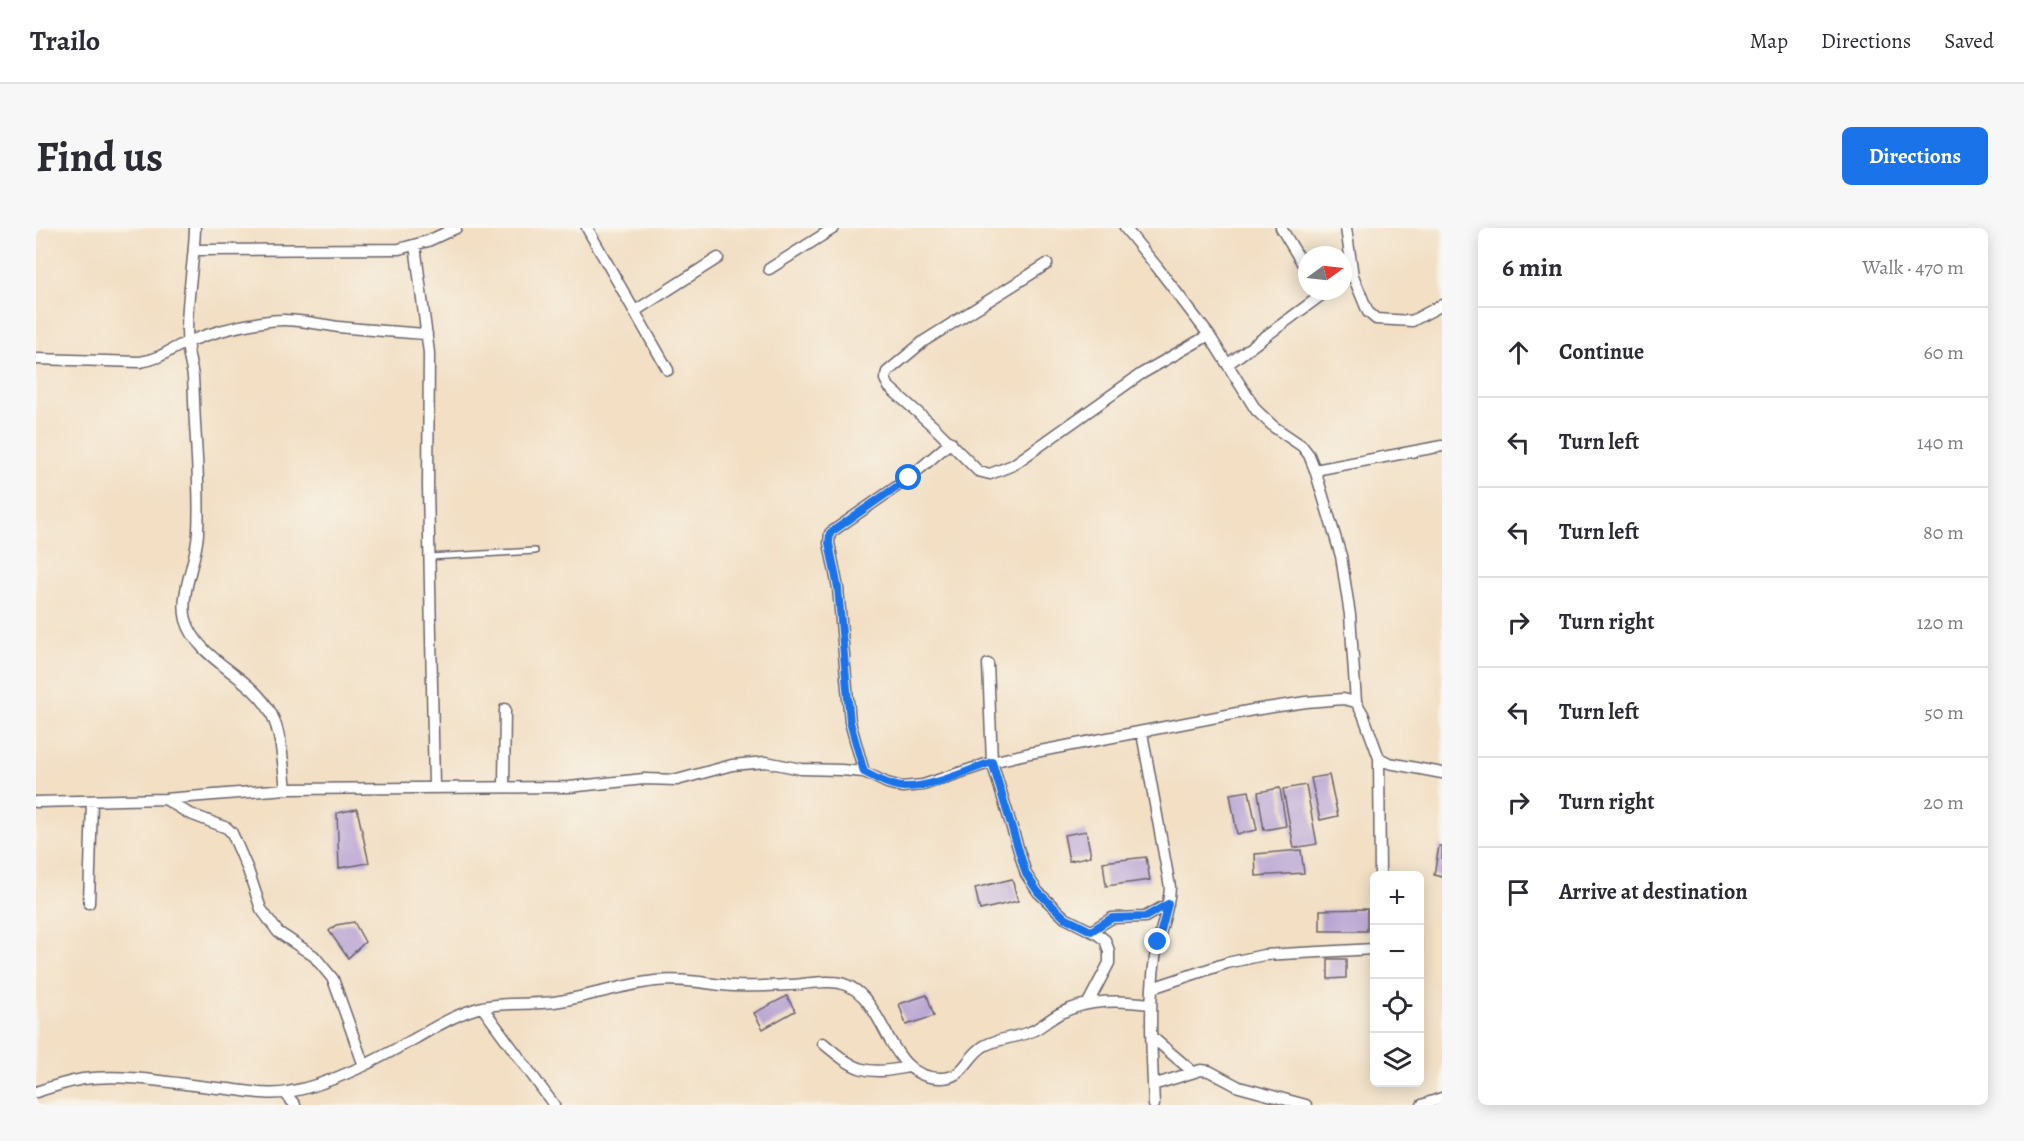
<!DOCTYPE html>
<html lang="en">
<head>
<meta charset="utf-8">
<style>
  :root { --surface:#fff; --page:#f7f7f7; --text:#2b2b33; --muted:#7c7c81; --line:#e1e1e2; --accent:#1a73e8 }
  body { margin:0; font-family:Alegreya,serif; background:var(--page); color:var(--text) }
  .controls { position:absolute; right:18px; bottom:18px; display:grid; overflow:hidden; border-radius:9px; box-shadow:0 3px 15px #0003 }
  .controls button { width:54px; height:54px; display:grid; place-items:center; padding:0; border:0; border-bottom:2px solid var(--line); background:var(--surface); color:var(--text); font:30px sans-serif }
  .compass { position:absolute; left:1262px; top:18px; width:54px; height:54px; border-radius:50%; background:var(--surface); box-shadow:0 3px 15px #0003; rotate:75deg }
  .stop { position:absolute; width:18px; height:18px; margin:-14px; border:4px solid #1a73e8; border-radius:50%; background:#fff }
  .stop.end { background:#1a73e8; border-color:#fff; box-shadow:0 2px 6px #0008 }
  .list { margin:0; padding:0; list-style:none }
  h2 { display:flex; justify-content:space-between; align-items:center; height:78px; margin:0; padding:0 24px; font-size:26px }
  h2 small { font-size:20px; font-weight:400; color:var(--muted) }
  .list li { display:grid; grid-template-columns:39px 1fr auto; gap:18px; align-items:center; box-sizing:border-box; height:90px; padding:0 24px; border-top:2px solid var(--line) }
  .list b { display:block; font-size:22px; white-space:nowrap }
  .list em { font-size:20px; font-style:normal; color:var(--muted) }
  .icon { flex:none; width:33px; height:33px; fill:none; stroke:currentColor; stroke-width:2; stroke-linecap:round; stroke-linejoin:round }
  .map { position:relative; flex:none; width:1406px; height:877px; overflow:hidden; border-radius:9px }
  header { display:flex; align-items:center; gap:36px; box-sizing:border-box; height:84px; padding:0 30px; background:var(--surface); border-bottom:2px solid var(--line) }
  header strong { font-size:28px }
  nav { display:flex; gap:33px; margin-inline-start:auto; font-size:21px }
  .intro { display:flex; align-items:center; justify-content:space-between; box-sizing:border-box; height:144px; padding:0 36px }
  h1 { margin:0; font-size:42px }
  .button { padding:15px 27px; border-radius:9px; background:var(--accent); color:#fff; font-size:21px; font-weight:700 }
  main { display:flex; gap:36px; padding:0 36px }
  aside { flex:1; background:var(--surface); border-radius:9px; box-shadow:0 3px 15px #0003 }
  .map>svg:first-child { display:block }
  .building { fill:#baa6d4 }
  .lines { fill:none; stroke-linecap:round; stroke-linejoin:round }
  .service-casing { stroke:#6b646b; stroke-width:8 }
  .minor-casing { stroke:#6b646b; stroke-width:13 }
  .service { stroke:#fff; stroke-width:5 }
  .minor { stroke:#fff; stroke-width:10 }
  .route { stroke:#1a73e8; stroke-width:8 }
</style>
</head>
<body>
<header>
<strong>Trailo</strong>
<nav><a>Map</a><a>Directions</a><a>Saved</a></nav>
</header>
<div class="intro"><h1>Find us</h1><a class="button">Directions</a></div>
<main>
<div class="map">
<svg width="1406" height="877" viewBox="0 0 1406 877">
  <rect width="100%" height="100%" fill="#f7f3e8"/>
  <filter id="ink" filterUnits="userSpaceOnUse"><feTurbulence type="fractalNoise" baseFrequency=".0167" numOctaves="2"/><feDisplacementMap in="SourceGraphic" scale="12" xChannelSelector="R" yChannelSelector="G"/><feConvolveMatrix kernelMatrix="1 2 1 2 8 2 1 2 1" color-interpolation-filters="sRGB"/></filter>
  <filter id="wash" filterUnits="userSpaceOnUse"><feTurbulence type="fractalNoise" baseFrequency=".008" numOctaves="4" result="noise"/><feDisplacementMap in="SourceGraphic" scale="24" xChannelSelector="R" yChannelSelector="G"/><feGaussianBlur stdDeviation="1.35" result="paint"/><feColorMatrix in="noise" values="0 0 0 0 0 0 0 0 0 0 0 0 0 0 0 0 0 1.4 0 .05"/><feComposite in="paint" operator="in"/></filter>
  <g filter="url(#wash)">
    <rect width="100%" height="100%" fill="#f2dfc4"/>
    <g id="blocks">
      <path class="building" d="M 1293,547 L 1302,588 L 1284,592 L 1275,550 Z
        M 1270,557 L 1281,616 L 1258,620 L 1247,561 Z
        M 1244,560 L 1250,598 L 1228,602 L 1222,564 Z
        M 1213,563 L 1221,602 L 1201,606 L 1194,566 Z
        M 321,581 L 333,635 L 303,640 L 301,585 Z
        M 1050,603 L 1055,628 L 1033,633 L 1028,607 Z
        M 1403,618 L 1406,618 L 1406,649 L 1398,647 Z
        M 1265,622 L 1268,645 L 1220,648 L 1219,626 Z
        M 1110,629 L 1114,652 L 1070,658 L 1067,634 Z
        M 976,651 L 982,673 L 944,682 L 939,660 Z
        M 1331,681 L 1331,703 L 1284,703 L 1284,682 Z
        M 318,694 L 329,714 L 312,730 L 293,703 L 300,697 Z
        M 1292,731 L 1310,731 L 1310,750 L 1292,751 Z
        M 891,767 L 898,788 L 870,797 L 863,776 Z
        M 751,768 L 759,783 L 727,801 L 718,785 Z"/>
    </g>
  </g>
  <g filter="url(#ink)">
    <use href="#blocks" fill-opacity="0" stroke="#6b646b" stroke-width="1.5"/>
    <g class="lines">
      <g class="service-casing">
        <path id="service" d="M 393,329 L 499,323"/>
      </g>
      <g class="minor-casing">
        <path id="minor" d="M 159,0 C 158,40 148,82 152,122 C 153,131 156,140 157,149 C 158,164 158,180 159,195 C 161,231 164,267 162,304 C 161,333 143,365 150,392 C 162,433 215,447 235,485 C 246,507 247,537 250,561
          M 551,0 L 632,142
          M 1089,0 L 1121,39 L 1173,107 L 1220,182 L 1238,199 L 1266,218 L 1273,227 L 1279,242 L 1305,328 L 1314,387 L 1320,474 L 1327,486 L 1343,530 L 1353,535 L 1406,545
          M 1245,0 L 1271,43
          M 1310,0 L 1317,48 L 1332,84 L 1340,91 L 1376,93 L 1406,77
          M 379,17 L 393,125 L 392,258 L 398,558
          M 158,22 L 363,21 L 392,13 L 420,0
          M 1011,36 L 888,113 L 851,144 L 849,151 L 853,159 L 898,199 L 942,243 L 954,246 L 977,237 L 1105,146 L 1173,107
          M 733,41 L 798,0
          M 599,83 L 682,30
          M 0,131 L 104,134 C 126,131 135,120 154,113 C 177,104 201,98 226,94 C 255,89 275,95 303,99 C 332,102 362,104 391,106
          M 1192,136 L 1291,63
          M 1279,242 L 1406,218
          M 952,436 L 956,534 L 990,646 L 1002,664 L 1029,690 L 1061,706 L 1069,712 L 1073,723 L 1073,735 L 1052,775
          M 1106,505 L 1134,659 C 1133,683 1122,706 1119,730 C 1112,779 1116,828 1118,877
          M 1343,530 L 1344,648
          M 828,544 L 814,494 L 802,360 L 793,315 L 794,305 L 873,250 L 915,214
          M 468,559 L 469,481
          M 129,571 L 152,585 L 191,600 L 196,605 L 212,642 L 225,681 L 242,704 L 278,728 L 297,751 L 328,838
          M 0,574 L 129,571 L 250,561 L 533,559 L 608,551 L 641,552 L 696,537 L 730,534 L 765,541 L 805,542 L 828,544 L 851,555 L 866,559 L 887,557 L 956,534 L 994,525 L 1217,482 L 1270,474 L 1307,471 L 1320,474
          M 53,675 L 56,574
          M 1055,703 L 1076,690 L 1109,689 L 1132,676
          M 1116,760 L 1191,735 L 1228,727 L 1338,721
          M 446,779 L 518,877
          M 1116,809 L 1157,844
          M 787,815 C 820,843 830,848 872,839
          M 1117,857 L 1165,842 L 1173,843 L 1203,859 L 1270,877
          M 0,864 C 15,859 31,854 47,851 C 95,845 144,857 192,861 C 211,863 233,868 252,864 C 297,856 340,832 380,810 C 401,798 422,785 446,779 C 469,774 494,777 518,774 C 552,769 585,757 619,753 C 645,750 672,756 698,758 C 715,759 734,758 752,757 C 766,757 780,753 794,754 C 853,754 844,852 906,850 C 928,850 931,828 948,818 C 962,810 979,810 994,804 C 1005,800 1014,790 1025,785 C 1053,771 1084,772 1114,776
          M 249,865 L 259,877
          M 1386,877 L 1406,870"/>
      </g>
      <use href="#service" class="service"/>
      <use href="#minor" class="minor"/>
    </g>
  </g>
  <g class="lines" filter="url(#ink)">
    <path class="route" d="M 873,250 L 794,305 L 793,315 L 802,360 L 814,494 L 828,544 C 840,550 854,558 867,559 C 895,560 930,543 956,534 L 990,646 L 1002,664 L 1029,690 L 1055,703 L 1076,690 L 1109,689 L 1132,676 L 1122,714"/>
  </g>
</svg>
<div class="controls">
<button>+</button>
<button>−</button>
<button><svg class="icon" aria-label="locate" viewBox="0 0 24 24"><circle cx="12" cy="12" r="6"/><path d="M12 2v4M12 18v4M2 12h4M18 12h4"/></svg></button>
<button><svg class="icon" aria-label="layers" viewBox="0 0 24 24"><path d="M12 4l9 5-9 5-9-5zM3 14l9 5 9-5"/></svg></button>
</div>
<svg class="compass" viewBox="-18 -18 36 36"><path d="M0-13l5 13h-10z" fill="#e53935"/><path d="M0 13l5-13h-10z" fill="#7c7c81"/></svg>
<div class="stop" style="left:873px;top:250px"></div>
<div class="stop end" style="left:1122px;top:714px"></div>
</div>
<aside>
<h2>6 min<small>Walk · 470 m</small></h2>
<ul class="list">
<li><svg class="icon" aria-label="ahead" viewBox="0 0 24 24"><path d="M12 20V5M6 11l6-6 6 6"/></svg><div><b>Continue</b></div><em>60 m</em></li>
<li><svg class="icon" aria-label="left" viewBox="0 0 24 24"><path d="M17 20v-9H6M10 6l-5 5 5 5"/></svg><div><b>Turn left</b></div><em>140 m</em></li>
<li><svg class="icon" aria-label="left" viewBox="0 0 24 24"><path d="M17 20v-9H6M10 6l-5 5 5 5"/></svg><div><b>Turn left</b></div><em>80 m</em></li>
<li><svg class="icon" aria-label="right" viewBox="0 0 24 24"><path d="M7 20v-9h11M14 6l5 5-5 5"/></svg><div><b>Turn right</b></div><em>120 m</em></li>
<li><svg class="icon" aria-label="left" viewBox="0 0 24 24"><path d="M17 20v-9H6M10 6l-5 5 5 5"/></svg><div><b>Turn left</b></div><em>50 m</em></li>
<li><svg class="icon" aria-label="right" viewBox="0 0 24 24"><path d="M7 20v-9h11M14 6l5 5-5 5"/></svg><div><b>Turn right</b></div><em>20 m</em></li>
<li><svg class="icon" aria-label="arrive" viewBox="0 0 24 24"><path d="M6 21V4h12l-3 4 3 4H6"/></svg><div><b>Arrive at destination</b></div></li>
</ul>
</aside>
</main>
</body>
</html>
